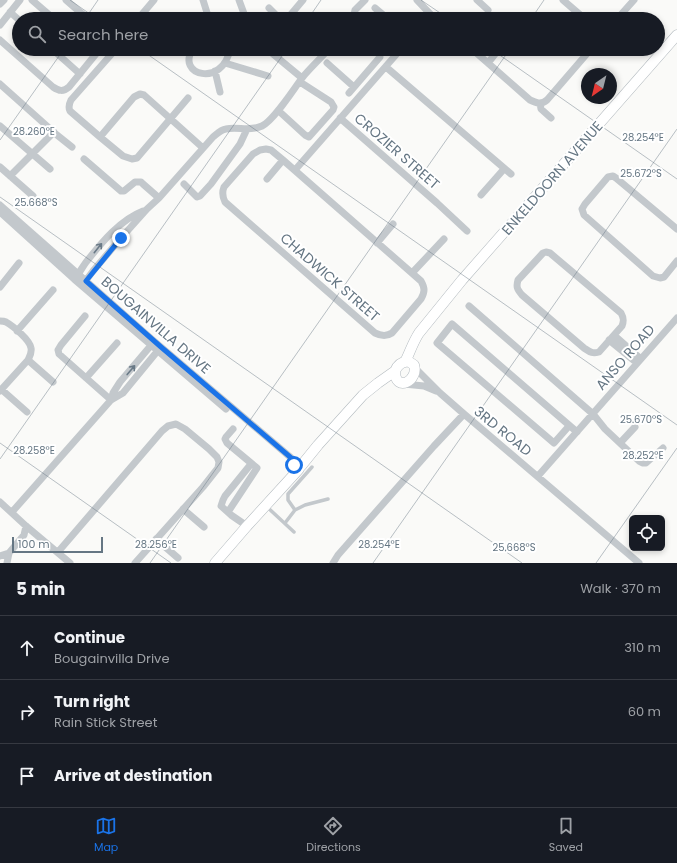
<!DOCTYPE html>
<html lang="en">
<head>
<meta charset="utf-8">
<style>
  :root { --surface:#171b24; --page:#20242c; --text:#f1f3f6; --muted:#9ea1a6; --line:#363941; --accent:#1a73e8 }
  body { margin:0; font-family:Poppins,sans-serif; background:var(--page); color:var(--text) }
  .controls { position:absolute; right:12px; bottom:12px; display:grid; overflow:hidden; border-radius:6px; box-shadow:0 2px 6px #0003 }
  .controls button { width:36px; height:36px; display:grid; place-items:center; padding:0; border:0; border-bottom:1px solid var(--line); background:var(--surface); color:var(--text); font:20px sans-serif }
  .compass { position:absolute; left:581px; top:68px; width:36px; height:36px; border-radius:50%; background:var(--surface); box-shadow:0 2px 6px #0003; rotate:215deg }
  .scale { position:absolute; left:12px; bottom:10px; width:91px; box-sizing:border-box; padding-left:4px; border:2px solid #657683; border-top:0; font-size:11px; line-height:14px; white-space:nowrap; color:#657683; -webkit-text-stroke:3px #fff; paint-order:stroke }
  .stop { position:absolute; width:12px; height:12px; margin:-9px; border:3px solid #1a73e8; border-radius:50%; background:#fff }
  .stop.end { background:#1a73e8; border-color:#fff; box-shadow:0 1px 4px #0008 }
  .list { margin:0; padding:0; list-style:none }
  h2 { display:flex; justify-content:space-between; align-items:center; height:52px; margin:0; padding:0 16px; font-size:17px }
  h2 small { font-size:13px; font-weight:400; color:var(--muted) }
  .list li { display:grid; grid-template-columns:26px 1fr auto; gap:12px; align-items:center; box-sizing:border-box; height:64px; padding:0 16px; border-top:1px solid var(--line) }
  .list b { display:block; font-size:15px; white-space:nowrap }
  .list p { margin:0; font-size:13px; white-space:nowrap; color:var(--muted) }
  .list em { font-size:13px; font-style:normal; color:var(--muted) }
  .icon { flex:none; width:22px; height:22px; fill:none; stroke:currentColor; stroke-width:2; stroke-linecap:round; stroke-linejoin:round }
  .map { position:relative; flex:none; width:677px; height:563px; overflow:hidden }
  .search { position:absolute; background:var(--surface); box-shadow:0 2px 6px #0003; left:12px; right:12px; top:12px; height:44px; display:flex; align-items:center; gap:10px; box-sizing:border-box; padding:0 14px; border-radius:22px; color:var(--muted); font-size:15px }
  .sheet { height:244px; background:var(--surface) }
  nav { display:flex; justify-content:space-around; align-items:center; box-sizing:border-box; height:56px; border-top:1px solid var(--line); background:var(--surface); font-size:11px; color:var(--muted) }
  nav a { display:grid; justify-items:center; gap:2px }
  nav .on { color:var(--accent) }
  .map>svg:first-child { display:block }
  .lines { fill:none; stroke-linecap:round; stroke-linejoin:round }
  .secondary-casing { stroke:#b3babf; stroke-width:11 }
  .lane { stroke:#c3c8cc; stroke-width:3.5 }
  .street { stroke:#c3c8cc; stroke-width:7 }
  .secondary { stroke:#fff; stroke-width:10 }
  .oneway { stroke:#6a7a87 }
  .route { stroke:#1a73e8; stroke-width:5 }
  .ticks { fill:none; stroke:#657683; stroke-width:1; stroke-opacity:0.45 }
  .labels { text-anchor:middle; stroke-width:4; stroke-linejoin:round; paint-order:stroke }
  .street-label { font-size:14px; fill:#657683; stroke:#fff }
  .ticks-label { font-size:10px; text-anchor:middle; fill:#657683; stroke:#fff; stroke-width:4; stroke-linejoin:round; paint-order:stroke }
</style>
</head>
<body>
<div class="map">
<svg width="677" height="563" viewBox="0 0 677 563">
  <rect width="100%" height="100%" fill="#fafaf8"/>
  <g class="lines">
    <g class="secondary-casing">
      <path id="secondary" d="M 408,361 L 414,365 C 419,381 395,393 395,371 C 397,366 401,362 408,361 Z
        M 405,362 C 410,352 413,342 419,333 L 462,280 L 677,35
        M 301,466 L 318,445 L 363,395 L 378,383 L 395,371
        M 215,563 L 247,526 L 299,469"/>
    </g>
    <path class="lane" d="M 266,506 L 294,532
      M 295,510 L 288,500 L 288,494 L 312,467
      M 285,523 L 295,510 L 305,505 L 328,499"/>
    <path class="street" d="M 32,0 L 54,19
      M 66,0 L 88,19
      M 203,0 L 209,19
      M 239,0 L 246,19
      M 417,0 L 435,19
      M 477,0 L 488,10
      M 563,0 L 585,19
      M 0,4 L 4,0
      M 269,8 L 280,19
      M 375,8 L 388,19
      M 10,12 L 19,20
      M 138,19 L 154,0
      M 287,19 L 303,0
      M 353,19 L 355,10 L 365,0
      M 617,19 L 634,0
      M 0,25 L 20,0
      M 0,40 L 53,87 C 59,91 63,92 69,87 L 100,49
      M 52,49 L 80,74
      M 89,49 L 95,55
      M 116,49 L 71,100 C 69,104 68,107 70,111 L 100,137 L 123,156 L 132,159 L 137,158 L 188,98
      M 193,49 C 175,75 223,88 230,49
      M 267,49 L 302,78
      M 472,49 L 530,100 C 536,103 541,105 547,100 L 591,49
      M 225,63 L 268,76
      M 327,63 L 354,87
      M 488,63 L 499,49
      M 386,67 L 511,174
      M 215,71 L 220,92
      M 0,84 L 57,135 L 72,147
      M 349,93 L 380,57 L 379,54 L 370,49
      M 540,103 L 541,109 L 551,118
      M 281,113 L 305,135 L 309,137 L 333,110 L 334,107 L 331,102 L 300,82
      M 340,118 L 437,203 L 467,231
      M 0,126 L 50,169
      M 100,137 L 134,97 L 140,94 L 144,95 L 203,148
      M 266,149 L 271,150 L 283,160 L 421,281 C 425,288 425,292 421,299 L 392,333 C 386,337 381,336 375,333 L 225,202 C 222,196 222,192 224,187 L 253,154 L 260,150 Z
      M 84,159 L 121,191 L 124,191 L 135,182 L 141,182 L 143,184 L 159,198
      M 0,167 L 33,196
      M 295,170 L 401,49
      M 10,176 L 54,132
      M 267,179 L 283,160
      M 184,184 L 197,197 L 200,196 L 211,184 L 240,144 L 247,129
      M 481,195 L 504,169
      M 0,205 L 154,341 L 296,462
      M 0,212 L 74,279 L 226,409
      M 677,229 L 616,178 L 613,176 L 608,177 L 585,204 L 582,209 L 584,215 L 653,276 L 660,278 L 664,277 L 677,261
      M 377,243 L 393,224
      M 546,252 L 550,253 L 621,313 C 624,318 624,321 622,326 L 599,352 C 592,354 590,352 584,348 L 522,295 C 517,289 516,287 518,280 L 543,253 Z
      M 412,273 L 444,239
      M 76,277 C 80,272 83,266 87,261 C 102,242 120,220 143,211
      M 84,283 L 93,271 L 121,238 L 147,209 L 159,198 L 213,137 C 217,134 220,130 226,129 C 237,126 250,132 262,126 C 274,120 293,90 302,78 C 310,68 320,59 329,49
      M 0,287 L 19,263
      M 469,306 L 593,414 L 605,429 L 639,461 L 643,463 L 646,463 L 663,448
      M 85,316 L 61,345 L 58,350 L 59,354 L 111,400
      M 0,321 C 3,321 4,321 6,322 C 13,326 30,340 31,348 C 32,353 30,356 28,360 L 0,391
      M 17,331 L 53,290
      M 614,335 L 641,359
      M 609,340 L 637,363
      M 28,360 L 53,382
      M 414,367 L 440,393 L 464,414 L 639,563
      M 86,378 L 117,343
      M 404,384 L 424,386 L 436,391
      M 1,389 L 27,412
      M 111,400 L 113,393 L 120,382 L 153,343
      M 569,426 L 554,443 L 437,343 L 452,324 L 577,432
      M 620,443 L 635,427
      M 538,476 L 677,318
      M 0,502 L 26,526 L 70,563
      M 183,509 L 204,527
      M 12,512 L 111,400 L 123,393 L 160,348
      M 228,512 L 257,468 L 227,443 L 225,439 L 226,437 L 233,429
      M 247,526 L 231,515 L 221,506 L 223,500 L 225,496 L 251,464
      M 156,539 L 178,558
      M 58,552 L 162,431 L 168,426 L 176,424 L 185,429 L 209,449 L 217,457 L 219,462 L 218,468 L 203,487 L 135,563
      M 0,556 L 9,553 L 24,535 L 26,526
      M 7,563 L 9,553
      M 333,563 L 338,555 L 434,446 L 464,414"/>
    <use href="#secondary" class="secondary"/>
  </g>
  <defs><path id="oneway-shaft" d="M-6 0H5M1.5-3L5.5 0L1.5 3" fill="none" stroke-width="1.6" stroke-linecap="round" stroke-linejoin="round"/></defs>
  <g class="oneway">
    <use href="#oneway-shaft" transform="translate(98 248) rotate(-51)"/>
    <use href="#oneway-shaft" transform="translate(131 370) rotate(-50)"/>
  </g>
  <g class="lines">
    <path class="route" d="M 121,238 L 86,281 L 161,347 L 296,462 L 294,465"/>
  </g>
  <path class="ticks" d="M 70,0 L 97,19M 421,0 L 449,19M 85,19 L 98,0M 308,19 L 321,0M 531,19 L 544,0M 140,49 L 677,425M 491,49 L 677,179M 0,140 L 64,49M 0,197 L 522,563M 0,443 L 171,563M 0,459 L 287,49M 150,563 L 510,49M 373,563 L 677,129M 596,563 L 677,448"/>
  <g class="labels">
    <g class="street-label">
      <text transform="translate(397 151) rotate(41)" y="5">CROZIER STREET</text>
      <text transform="translate(552 178) rotate(-49)" y="5">ENKELDOORN AVENUE</text>
      <text transform="translate(330 277) rotate(41)" y="5">CHADWICK STREET</text>
      <text transform="translate(156 325) rotate(41)" y="5">BOUGAINVILLA DRIVE</text>
      <text transform="translate(625 357) rotate(-49)" y="5">ANSO ROAD</text>
      <text transform="translate(503 431) rotate(39)" y="5">3RD ROAD</text>
    </g>
  </g>
  <g class="ticks-label">
    <text x="34" y="135">28.260°E</text>
    <text x="643" y="141">28.254°E</text>
    <text x="641" y="177">25.672°S</text>
    <text x="36" y="206">25.668°S</text>
    <text x="641" y="423">25.670°S</text>
    <text x="34" y="454">28.258°E</text>
    <text x="643" y="459">28.252°E</text>
    <text x="156" y="548">28.256°E</text>
    <text x="379" y="548">28.254°E</text>
    <text x="514" y="551">25.668°S</text>
  </g>
</svg>
<div class="controls">
<button><svg class="icon" aria-label="locate" viewBox="0 0 24 24"><circle cx="12" cy="12" r="6"/><path d="M12 2v4M12 18v4M2 12h4M18 12h4"/></svg></button>
</div>
<svg class="compass" viewBox="-18 -18 36 36"><path d="M0-13l5 13h-10z" fill="#e53935"/><path d="M0 13l5-13h-10z" fill="#9ea1a6"/></svg>
<div class="scale">100 m</div>
<div class="stop" style="left:294px;top:465px"></div>
<div class="stop end" style="left:121px;top:238px"></div>
<div class="search"><svg class="icon" aria-label="search" viewBox="0 0 24 24"><circle cx="10" cy="10" r="6"/><path d="M15 15l6 6"/></svg>Search here</div>
</div>
<section class="sheet">
<h2>5 min<small>Walk · 370 m</small></h2>
<ul class="list">
<li><svg class="icon" aria-label="ahead" viewBox="0 0 24 24"><path d="M12 20V5M6 11l6-6 6 6"/></svg><div><b>Continue</b><p>Bougainvilla Drive</p></div><em>310 m</em></li>
<li><svg class="icon" aria-label="right" viewBox="0 0 24 24"><path d="M7 20v-9h11M14 6l5 5-5 5"/></svg><div><b>Turn right</b><p>Rain Stick Street</p></div><em>60 m</em></li>
<li><svg class="icon" aria-label="arrive" viewBox="0 0 24 24"><path d="M6 21V4h12l-3 4 3 4H6"/></svg><div><b>Arrive at destination</b></div></li>
</ul>
</section>
<nav>
<a class="on"><svg class="icon" aria-label="map" viewBox="0 0 24 24"><path d="M3 6l6-2 6 2 6-2v14l-6 2-6-2-6 2zM9 4v14M15 6v14"/></svg>Map</a>
<a><svg class="icon" aria-label="directions" viewBox="0 0 24 24"><path d="M12 3l9 9-9 9-9-9zM9 14v-3h6M13 9l2 2-2 2"/></svg>Directions</a>
<a><svg class="icon" aria-label="saved" viewBox="0 0 24 24"><path d="M7 4h10v16l-5-4-5 4z"/></svg>Saved</a>
</nav>
</body>
</html>
